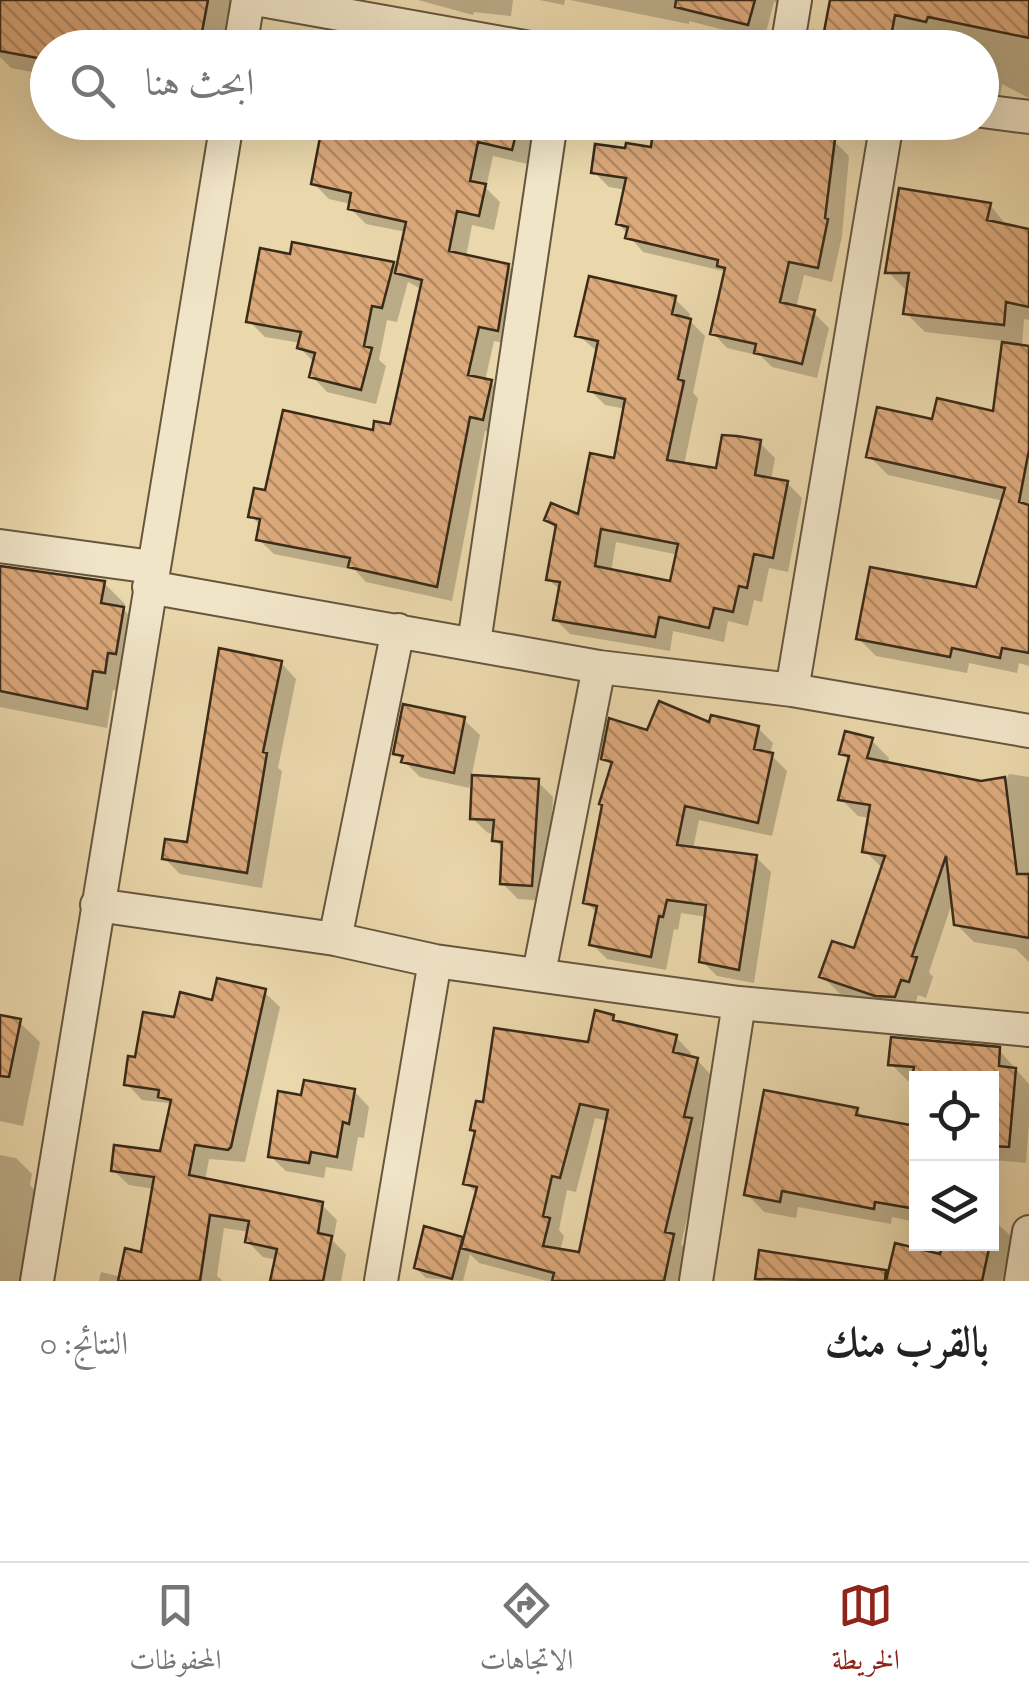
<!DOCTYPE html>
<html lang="ar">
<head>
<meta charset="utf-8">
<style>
  :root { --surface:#fff; --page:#f6f6f6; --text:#222; --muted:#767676; --line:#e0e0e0; --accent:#8f2418 }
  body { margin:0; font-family:"Sorts Mill Goudy",Amiri,serif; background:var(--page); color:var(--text); direction:rtl }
  .controls { position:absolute; right:30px; bottom:30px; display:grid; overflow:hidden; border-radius:0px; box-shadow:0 10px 40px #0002 }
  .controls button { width:90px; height:90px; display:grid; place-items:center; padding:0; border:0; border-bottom:2px solid var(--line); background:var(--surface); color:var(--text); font:50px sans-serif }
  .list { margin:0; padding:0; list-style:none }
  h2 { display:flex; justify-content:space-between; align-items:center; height:130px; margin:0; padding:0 40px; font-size:42px }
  h2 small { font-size:32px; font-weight:400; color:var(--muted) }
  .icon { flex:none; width:55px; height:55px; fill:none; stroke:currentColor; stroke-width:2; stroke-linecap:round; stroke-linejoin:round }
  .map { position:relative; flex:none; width:1029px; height:1281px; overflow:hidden; direction:ltr }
  .search { position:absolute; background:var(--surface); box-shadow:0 10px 40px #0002; left:30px; right:30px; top:30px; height:110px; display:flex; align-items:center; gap:25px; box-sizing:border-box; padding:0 35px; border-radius:55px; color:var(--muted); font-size:38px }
  .sheet { height:280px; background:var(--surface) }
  nav { display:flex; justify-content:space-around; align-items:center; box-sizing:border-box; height:140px; border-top:2px solid var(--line); background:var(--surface); font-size:28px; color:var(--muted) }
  nav a { display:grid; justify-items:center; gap:5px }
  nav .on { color:var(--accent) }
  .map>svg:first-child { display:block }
  .shadow { fill:#0003; fill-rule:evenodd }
  .building { fill:url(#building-back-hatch); stroke:#3a2b19; stroke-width:2.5; fill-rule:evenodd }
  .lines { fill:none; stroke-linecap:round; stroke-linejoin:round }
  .minor-casing { stroke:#66563e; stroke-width:36 }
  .minor { stroke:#f1e5c8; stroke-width:32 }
</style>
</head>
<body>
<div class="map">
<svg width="1029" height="1281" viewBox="0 0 1029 1281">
  <defs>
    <pattern id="building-back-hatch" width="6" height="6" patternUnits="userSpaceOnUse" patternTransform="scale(2.5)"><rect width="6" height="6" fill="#dca97b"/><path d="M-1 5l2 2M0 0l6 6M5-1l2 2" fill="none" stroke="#b38a64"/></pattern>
  </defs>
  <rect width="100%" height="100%" fill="#ead7ab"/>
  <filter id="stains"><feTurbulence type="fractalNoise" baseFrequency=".002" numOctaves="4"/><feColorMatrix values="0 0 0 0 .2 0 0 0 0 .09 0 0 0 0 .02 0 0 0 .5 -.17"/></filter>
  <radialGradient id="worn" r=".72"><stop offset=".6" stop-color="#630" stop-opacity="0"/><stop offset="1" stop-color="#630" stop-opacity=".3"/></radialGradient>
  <path class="shadow" d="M 0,0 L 231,0 L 223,48 L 48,48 L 48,75 L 11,68 L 0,57 Z
    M 418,0 L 513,0 L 511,16 L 474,12 L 473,15 Z
    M 539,0 L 565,0 L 564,5 Z
    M 570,0 L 783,0 L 782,4 L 774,2 L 764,40 L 689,21 L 689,24 Z
    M 832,0 L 1029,0 L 1029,98 L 1002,84 L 1000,97 L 982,94 L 982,48 L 938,48 L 940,37 L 912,31 L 909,48 L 837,48 L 826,36 Z
    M 813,29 L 822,34 L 820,48 L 810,48 Z
    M 297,122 L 533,122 L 541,130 L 528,164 L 493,156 L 486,188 L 500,202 L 494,230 L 472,225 L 466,257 L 508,266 L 524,282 L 513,345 L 494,341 L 485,381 L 491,383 L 506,398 L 498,434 L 485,431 L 452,601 L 366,582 L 355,570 L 274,554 L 258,539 L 261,526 L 251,516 L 267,493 L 375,433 L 391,427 L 423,290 L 408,282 L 397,322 L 387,320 L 379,360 L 386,366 L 376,404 L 327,392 L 312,376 L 315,363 L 300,348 L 301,343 L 265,337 L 249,321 L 393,264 L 399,270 L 406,232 L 366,224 L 350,208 L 351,204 L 329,199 L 313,183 L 324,130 Z
    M 657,122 L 788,122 L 797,132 L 796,137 L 834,141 L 849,156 L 842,236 L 832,282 L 804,275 L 796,308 L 814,313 L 829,328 L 817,378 L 772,367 L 761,356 L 727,348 L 713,333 L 727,272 L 643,252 L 618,223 L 626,190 L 609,187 L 594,172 L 653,149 Z
    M 990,205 L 1008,227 L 1029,231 L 1029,320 L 1024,319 L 1022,347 L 1029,348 L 1029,666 L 1019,663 L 1017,673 L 969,663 L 967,673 L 876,656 L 859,639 L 978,590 L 1004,501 L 888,475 L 869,456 L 934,422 L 995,414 L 1004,341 L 925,332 L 906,313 L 907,291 L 888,272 Z
    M 675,299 L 690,314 L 689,320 L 705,336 L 693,393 L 698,398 L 684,465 L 718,471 L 760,443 L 775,458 L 771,480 L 787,483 L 802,498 L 788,572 L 769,568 L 762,602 L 754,600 L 748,626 L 728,621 L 724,642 L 673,631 L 670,651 L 570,634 L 555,619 L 561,591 L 548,579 L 557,530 L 546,520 L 580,517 L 616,461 L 626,409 L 605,405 L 590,390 L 598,352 L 578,335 ZM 616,542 L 679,555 L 672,584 L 611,572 Z
    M 0,569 L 104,583 L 125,604 L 124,610 L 144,630 L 125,692 L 113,690 L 107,728 L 0,707 Z
    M 281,663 L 296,679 L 278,768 L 282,771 L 262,888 L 180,874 L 164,858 L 189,845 Z
    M 464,720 L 480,735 L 469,788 L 420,777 L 396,753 Z
    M 711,725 L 758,728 L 773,743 L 770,754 L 787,771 L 772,836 L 699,820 L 693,849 L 756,857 L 771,872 L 754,983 L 717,976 L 702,961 L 707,917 L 681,913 L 678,930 L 674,929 L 666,970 L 607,959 L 592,944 L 598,914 L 586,902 L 613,767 L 604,758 L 648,733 Z
    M 871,740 L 889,758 L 887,765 L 981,783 L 1006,780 L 1009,774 L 1029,777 L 1029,962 L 1016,949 L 974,942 L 956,924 L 953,900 L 929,972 L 933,977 L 926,998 L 918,995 L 912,1014 L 895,1012 L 840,994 L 822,976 L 856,951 L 883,869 L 865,851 L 870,818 L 858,816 L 841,799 L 850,762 L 842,753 Z
    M 538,782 L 553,797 L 547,901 L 518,899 L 502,883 L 504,850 L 495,840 L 495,834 L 488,833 L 472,818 Z
    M 264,992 L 280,1007 L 245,1162 L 209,1159 L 205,1181 L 322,1205 L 337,1220 L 333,1241 L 346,1254 L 341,1281 L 273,1281 L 277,1260 L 263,1257 L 248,1242 L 250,1232 L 224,1228 L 217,1276 L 223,1281 L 99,1281 L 101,1272 L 121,1277 L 143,1255 L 154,1189 L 129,1185 L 113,1170 L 162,1153 L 172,1107 L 168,1103 L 142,1100 L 127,1084 L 137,1059 L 176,1020 L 214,1003 Z
    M 613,1017 L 620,1024 L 676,1037 L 691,1053 L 690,1058 L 697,1060 L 712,1076 L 700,1130 L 706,1136 L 681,1244 L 688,1252 L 682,1281 L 547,1281 L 479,1263 L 470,1254 L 463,1281 L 426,1278 L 416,1268 L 461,1239 L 465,1243 L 478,1195 L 466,1183 L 477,1133 L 473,1129 L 486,1105 L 590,1045 ZM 595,1118 L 608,1121 L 581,1255 L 560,1251 L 564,1236 L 559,1230 L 567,1190 L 576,1192 Z
    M 0,1018 L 19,1022 L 40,1042 L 23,1126 L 0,1121 Z
    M 999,1050 L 1029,1084 L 1029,1123 L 1026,1163 L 994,1160 L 992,1176 L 992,1078 L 916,1078 L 916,1084 L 908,1081 L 891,1064 Z
    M 354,1091 L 369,1107 L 364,1138 L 358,1137 L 352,1171 L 326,1167 L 324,1178 L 286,1171 L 270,1156 L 303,1098 Z
    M 857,1110 L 866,1119 L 916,1129 L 916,1222 L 892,1217 L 891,1224 L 798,1207 L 796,1218 L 764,1212 L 747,1194 Z
    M 0,1155 L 16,1158 L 32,1174 L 30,1185 L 39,1195 L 23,1281 L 0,1281 Z
    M 992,1219 L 1012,1237 L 1002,1281 L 757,1281 L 761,1253 L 890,1274 L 937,1256 L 939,1244 L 992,1244 Z"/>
  <path class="building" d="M 0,0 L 208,0 L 199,48 L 48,48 L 48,60 L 0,51 Z
    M 676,0 L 755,0 L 748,25 L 675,7 Z
    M 830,0 L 1029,0 L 1029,38 L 928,17 L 926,22 L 895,15 L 889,48 L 877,48 L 823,37 Z
    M 323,122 L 519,122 L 512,150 L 478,142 L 470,181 L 486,184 L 479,216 L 457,211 L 449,251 L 509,264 L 498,331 L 479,327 L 468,375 L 492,380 L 483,420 L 470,417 L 437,587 L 348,567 L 350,558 L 256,540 L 260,519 L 248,517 L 254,488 L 265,490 L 283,410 L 373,430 L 374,421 L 390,424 L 422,280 L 395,273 L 406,222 L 348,209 L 351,193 L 311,184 Z
    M 654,122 L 782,122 L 781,132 L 835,139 L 825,218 L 828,219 L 818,268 L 789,262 L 780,302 L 815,310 L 802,364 L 754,353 L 756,344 L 710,334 L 725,268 L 717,266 L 718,260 L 625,238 L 628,227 L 616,224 L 626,178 L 591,173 L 595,144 L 625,148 L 626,143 L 651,147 Z
    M 899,188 L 991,203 L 987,220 L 1029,229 L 1029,307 L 1006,302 L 1004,325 L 903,314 L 909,273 L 885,273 Z
    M 292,242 L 394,262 L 382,308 L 372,306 L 364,346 L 372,348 L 361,390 L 309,377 L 315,353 L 297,348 L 301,332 L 246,322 L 260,248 L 290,254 Z
    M 589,276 L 676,296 L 672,314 L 691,319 L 678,379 L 684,381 L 667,460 L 716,468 L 722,435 L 737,436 L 761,440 L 755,475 L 788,481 L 773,558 L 754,554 L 747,588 L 739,586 L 733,612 L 714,608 L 709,628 L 659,617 L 655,637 L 553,620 L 560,582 L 546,580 L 556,525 L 544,520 L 551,503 L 578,514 L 590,453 L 614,458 L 625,399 L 588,391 L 598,341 L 575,336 ZM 601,529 L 678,544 L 670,581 L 595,566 Z
    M 1002,342 L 1029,346 L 1029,450 L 1019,502 L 1029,505 L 1029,653 L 1002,648 L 1000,658 L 952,648 L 950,657 L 856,639 L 870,567 L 976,587 L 1005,488 L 866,457 L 877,407 L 932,419 L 937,398 L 993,411 Z
    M 0,566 L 105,581 L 101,603 L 124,607 L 116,654 L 108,653 L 105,673 L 93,671 L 87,709 L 0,691 Z
    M 219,648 L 282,661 L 263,752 L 267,753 L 247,873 L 162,859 L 165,839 L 187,842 Z
    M 659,701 L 709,722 L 711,715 L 759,726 L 754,749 L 773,753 L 758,823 L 685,806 L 677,845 L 757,855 L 739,970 L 699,962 L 706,905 L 667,900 L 663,917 L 659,916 L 651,957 L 589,945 L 597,906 L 583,903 L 602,805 L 599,804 L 612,762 L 601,759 L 609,718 L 647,730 Z
    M 403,704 L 465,717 L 454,773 L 401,762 L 403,756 L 393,754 Z
    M 845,731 L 873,738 L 867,758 L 981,781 L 1005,777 L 1017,874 L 1029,874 L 1029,938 L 954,925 L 946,856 L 912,956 L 917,957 L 909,982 L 901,980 L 895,997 L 875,996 L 819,977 L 832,941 L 854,948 L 885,856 L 862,852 L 870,805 L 838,800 L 849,756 L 839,754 Z
    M 472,775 L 539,779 L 532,886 L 500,884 L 502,842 L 492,841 L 494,820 L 470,819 Z
    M 217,978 L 266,989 L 231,1147 L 228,1150 L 195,1145 L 189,1175 L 323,1202 L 318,1233 L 332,1236 L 323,1281 L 270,1281 L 277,1249 L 245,1242 L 249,1221 L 210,1215 L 200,1281 L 118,1281 L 125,1248 L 141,1252 L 154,1177 L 111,1171 L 114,1145 L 160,1151 L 171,1100 L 158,1097 L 159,1090 L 124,1085 L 128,1056 L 135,1057 L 143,1012 L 174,1017 L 180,992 L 212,1000 Z
    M 595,1010 L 614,1015 L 613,1020 L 677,1035 L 673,1052 L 698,1058 L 684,1117 L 692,1118 L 665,1232 L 674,1234 L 664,1281 L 552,1281 L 554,1273 L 461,1248 L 477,1187 L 463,1184 L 475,1131 L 470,1130 L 476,1101 L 483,1102 L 494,1028 L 588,1042 ZM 580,1104 L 608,1110 L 579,1252 L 543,1246 L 550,1218 L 543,1216 L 552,1176 L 560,1178 Z
    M 0,1015 L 21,1019 L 9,1077 L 0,1076 Z
    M 891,1037 L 1000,1047 L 999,1066 L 1016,1068 L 1009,1147 L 992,1146 L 992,1078 L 912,1078 L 914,1067 L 888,1065 Z
    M 304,1080 L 355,1089 L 349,1124 L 343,1122 L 337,1157 L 311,1152 L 309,1163 L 268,1157 L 278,1091 L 301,1095 Z
    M 764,1090 L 858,1108 L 856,1115 L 916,1126 L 916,1209 L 875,1202 L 874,1209 L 782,1191 L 780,1202 L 744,1195 Z
    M 424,1226 L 463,1237 L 452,1279 L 414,1268 Z
    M 895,1243 L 940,1254 L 943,1244 L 990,1244 L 982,1281 L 886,1281 Z
    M 759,1250 L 886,1270 L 885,1281 L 755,1279 Z"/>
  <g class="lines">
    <g class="minor-casing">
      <path id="minor" d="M 261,0 L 530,48
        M 240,48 L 248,0
        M 787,48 L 795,0
        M 982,111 L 1029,117
        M 0,546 L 152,567
        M 149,587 L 599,667 L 792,690 L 1029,731
        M 474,643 L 551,122
        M 792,690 L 887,122
        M 97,905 L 335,939 L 435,961 L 739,1003 L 1029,1030
        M 335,939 L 398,630
        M 539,973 L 599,667
        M 37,1281 L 227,122
        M 381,1281 L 435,961
        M 696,1281 L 739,1003
        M 1021,1281 L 1029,1232"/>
    </g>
    <use href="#minor" class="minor"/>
  </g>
  <rect width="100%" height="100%" filter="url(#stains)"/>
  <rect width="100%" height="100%" fill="url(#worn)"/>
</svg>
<div class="controls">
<button><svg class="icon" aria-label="locate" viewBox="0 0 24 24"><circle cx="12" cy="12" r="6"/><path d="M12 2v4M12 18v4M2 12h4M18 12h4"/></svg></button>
<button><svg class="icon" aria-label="layers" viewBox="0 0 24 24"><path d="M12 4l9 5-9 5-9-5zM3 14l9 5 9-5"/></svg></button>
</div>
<div class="search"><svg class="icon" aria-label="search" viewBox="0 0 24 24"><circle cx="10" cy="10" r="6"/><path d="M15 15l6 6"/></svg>ابحث هنا</div>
</div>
<section class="sheet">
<h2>بالقرب منك<small>النتائج: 0</small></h2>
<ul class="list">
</ul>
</section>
<nav>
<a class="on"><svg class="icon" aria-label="map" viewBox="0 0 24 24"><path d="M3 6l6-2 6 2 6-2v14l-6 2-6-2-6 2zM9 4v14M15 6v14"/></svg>الخريطة</a>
<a><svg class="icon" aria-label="directions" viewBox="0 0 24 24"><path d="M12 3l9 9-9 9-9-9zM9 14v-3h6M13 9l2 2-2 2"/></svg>الاتجاهات</a>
<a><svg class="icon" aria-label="saved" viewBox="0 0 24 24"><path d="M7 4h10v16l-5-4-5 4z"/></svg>المحفوظات</a>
</nav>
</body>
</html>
